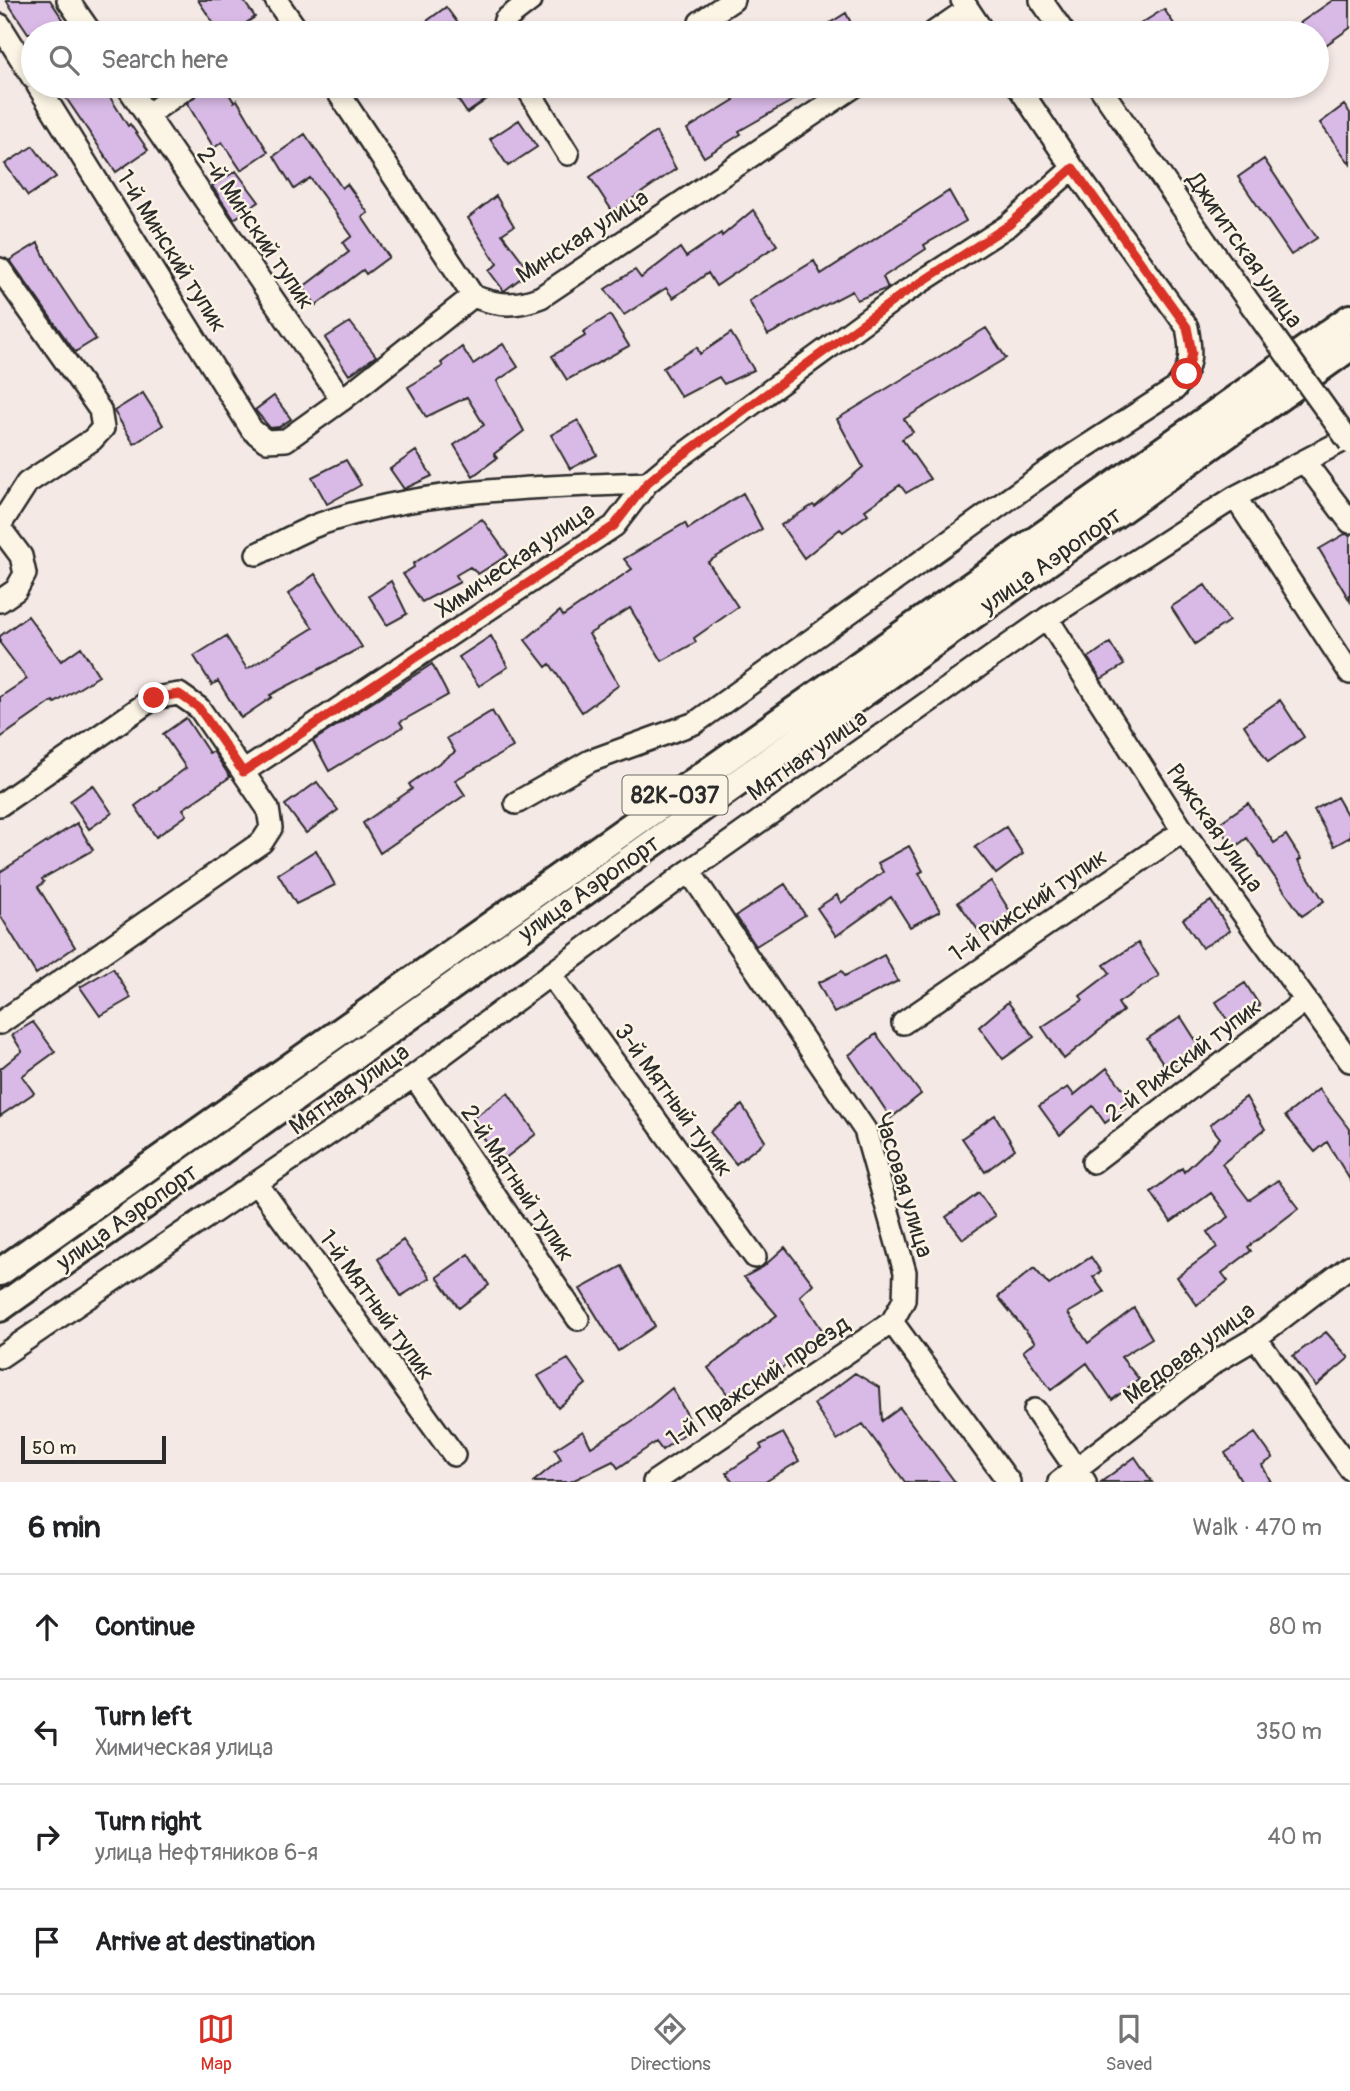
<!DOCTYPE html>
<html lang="en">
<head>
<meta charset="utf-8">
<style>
  :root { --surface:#fff; --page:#f6f6f6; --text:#202124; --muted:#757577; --line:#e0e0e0; --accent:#d93025 }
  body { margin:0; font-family:Pangolin,sans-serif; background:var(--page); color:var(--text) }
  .scale { position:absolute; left:21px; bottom:18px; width:145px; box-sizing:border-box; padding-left:7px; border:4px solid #2b2b2b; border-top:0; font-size:19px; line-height:24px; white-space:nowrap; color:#2b2b2b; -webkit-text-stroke:5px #fcf5e5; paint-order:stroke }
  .stop { position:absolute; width:21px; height:21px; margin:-16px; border:5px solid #d93025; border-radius:50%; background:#fff }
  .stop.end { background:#d93025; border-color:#fff; box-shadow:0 2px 7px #0008 }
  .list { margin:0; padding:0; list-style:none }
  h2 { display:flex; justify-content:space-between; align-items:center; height:91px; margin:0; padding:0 28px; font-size:30px }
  h2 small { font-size:23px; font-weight:400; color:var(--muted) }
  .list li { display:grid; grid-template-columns:46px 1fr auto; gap:21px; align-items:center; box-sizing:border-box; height:105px; padding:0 28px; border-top:2px solid var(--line) }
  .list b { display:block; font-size:26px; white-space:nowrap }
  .list p { margin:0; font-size:23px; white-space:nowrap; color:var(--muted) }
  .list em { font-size:23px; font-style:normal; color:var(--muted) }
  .icon { flex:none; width:38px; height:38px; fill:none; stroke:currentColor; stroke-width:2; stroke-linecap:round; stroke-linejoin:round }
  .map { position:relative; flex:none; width:1350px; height:1482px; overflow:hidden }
  .search { position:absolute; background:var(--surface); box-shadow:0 4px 10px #0003; left:21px; right:21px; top:21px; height:77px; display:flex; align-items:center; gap:18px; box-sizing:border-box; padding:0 24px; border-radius:38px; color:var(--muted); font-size:26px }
  .sheet { height:511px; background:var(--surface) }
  nav { display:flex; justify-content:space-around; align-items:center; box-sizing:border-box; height:98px; border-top:2px solid var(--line); background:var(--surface); font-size:19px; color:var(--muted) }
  nav a { display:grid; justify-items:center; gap:4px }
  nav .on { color:var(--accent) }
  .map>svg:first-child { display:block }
  .building { fill:#d9bae6; stroke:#2b2b2b; stroke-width:2 }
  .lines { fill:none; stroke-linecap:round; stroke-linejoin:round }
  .minor-casing { stroke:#2b2b2b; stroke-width:26 }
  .major-casing { stroke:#2b2b2b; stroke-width:32 }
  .minor { stroke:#fcf5e5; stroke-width:21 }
  .major { stroke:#fcf5e5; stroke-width:26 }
  .minor-bridge-casing { stroke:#2b2b2b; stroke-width:26; stroke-linecap:butt }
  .minor-bridge { stroke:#fcf5e5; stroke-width:21 }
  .route { stroke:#d93025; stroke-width:9 }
  .labels { text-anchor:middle; stroke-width:5; stroke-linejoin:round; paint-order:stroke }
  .shield { fill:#fcf5e5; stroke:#6a6863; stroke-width:2 }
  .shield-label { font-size:23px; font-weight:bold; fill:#2b2b2b }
  .street-label { font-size:24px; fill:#2b2b2b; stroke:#fcf5e5 }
</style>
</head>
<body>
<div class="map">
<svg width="1350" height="1482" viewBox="0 0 1350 1482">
  <rect width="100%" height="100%" fill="#f5e9e5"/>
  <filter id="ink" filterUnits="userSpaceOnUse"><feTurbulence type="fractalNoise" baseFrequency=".0143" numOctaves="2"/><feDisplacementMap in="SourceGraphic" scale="14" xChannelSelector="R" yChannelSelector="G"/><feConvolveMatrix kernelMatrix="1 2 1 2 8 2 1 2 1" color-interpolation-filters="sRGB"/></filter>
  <g filter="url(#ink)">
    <path class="building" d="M 6,0 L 50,0 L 72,33 L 28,33 Z
      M 198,0 L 243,0 L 255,17 L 231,33 L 220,33 Z
      M 1333,0 L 1350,0 L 1350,28 L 1317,51 L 1317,33 L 1307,33 L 1300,23 Z
      M 446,7 L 465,33 L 436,33 L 427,21 Z
      M 1164,9 L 1180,33 L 1126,33 Z
      M 846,13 L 856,33 L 814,33 Z
      M 58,86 L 103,86 L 128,126 L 130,124 L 148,150 L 116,172 Z
      M 204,86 L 224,86 L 234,102 L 237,100 L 268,152 L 241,170 L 222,142 L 214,148 L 187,103 Z
      M 449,86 L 506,86 L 467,113 Z
      M 724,86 L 789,86 L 797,98 L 739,131 L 741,134 L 704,157 L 687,129 L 734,100 Z
      M 1344,105 L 1350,113 L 1350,164 L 1320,123 Z
      M 519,120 L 537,147 L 508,166 L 490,139 Z
      M 656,132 L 676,169 L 613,212 L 590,177 Z
      M 305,134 L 342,188 L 347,184 L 368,213 L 362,217 L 389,257 L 366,274 L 363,270 L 316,305 L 303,287 L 349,252 L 343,243 L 352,236 L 310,178 L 294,189 L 274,156 Z
      M 33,146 L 56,177 L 28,196 L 5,164 Z
      M 1264,159 L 1317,238 L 1291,255 L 1238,177 Z
      M 236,171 L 259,202 L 234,219 L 212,186 Z
      M 949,191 L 966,221 L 924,245 L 926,249 L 883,277 L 888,288 L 857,300 L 852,291 L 768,335 L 749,301 L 814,261 L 821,274 Z
      M 496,196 L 514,226 L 502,234 L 530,271 L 504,291 L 489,271 L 497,264 L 468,218 Z
      M 753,210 L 777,245 L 716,286 L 708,273 L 673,298 L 666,288 L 624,315 L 605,289 L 635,270 L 641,278 L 680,248 L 686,257 L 721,233 L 722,236 Z
      M 38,243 L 54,276 L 96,339 L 75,352 L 10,260 Z
      M 610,315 L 629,346 L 567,380 L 552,356 L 585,336 L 583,332 Z
      M 350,322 L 376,356 L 349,375 L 325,338 Z
      M 986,328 L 1006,358 L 904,419 L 913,432 L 902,439 L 930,479 L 906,493 L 900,485 L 865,510 L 868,514 L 843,532 L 840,529 L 804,558 L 781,525 L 813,505 L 815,507 L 863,467 L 837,419 Z
      M 731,333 L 754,370 L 724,384 L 719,377 L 681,397 L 663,368 L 697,347 L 700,354 Z
      M 503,344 L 518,367 L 497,381 L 524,431 L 494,454 L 497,458 L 473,476 L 454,445 L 484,425 L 467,397 L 426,417 L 408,387 L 443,366 L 441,363 L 462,347 L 473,364 Z
      M 143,393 L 163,425 L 134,444 L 114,411 Z
      M 274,396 L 291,419 L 279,427 L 270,428 L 255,410 Z
      M 578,420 L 597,455 L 570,469 L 551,435 Z
      M 416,451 L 432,476 L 404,489 L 390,469 Z
      M 346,460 L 361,485 L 327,504 L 312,477 Z
      M 743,493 L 762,529 L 708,562 L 738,607 L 694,638 L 696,642 L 662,661 L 630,608 L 589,634 L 619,685 L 582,712 L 550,664 L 546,667 L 525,640 L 560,611 L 563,616 L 632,569 L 624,559 L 685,523 L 688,529 Z
      M 482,519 L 508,555 L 478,574 L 470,567 L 456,575 L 460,582 L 422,602 L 403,574 L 414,567 L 413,564 Z
      M 1345,534 L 1350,535 L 1350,601 L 1319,549 Z
      M 315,574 L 362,647 L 270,695 L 272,697 L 241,718 L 218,681 L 212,685 L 194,656 L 226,636 L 247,669 L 313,628 L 288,594 Z
      M 391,581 L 407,614 L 387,625 L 369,596 Z
      M 1205,585 L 1229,621 L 1195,644 L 1171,607 Z
      M 28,616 L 61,661 L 81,647 L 99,676 L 55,703 L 53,701 L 0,738 L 0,697 L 27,679 L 0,643 L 0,636 Z
      M 491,636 L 508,667 L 479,686 L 459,657 Z
      M 1110,643 L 1124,665 L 1101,679 L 1088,658 Z
      M 432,664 L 448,695 L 400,722 L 403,727 L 329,771 L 313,741 Z
      M 1280,700 L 1304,737 L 1268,762 L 1244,725 Z
      M 492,711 L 513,747 L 455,780 L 465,795 L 380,853 L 363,823 L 412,789 L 409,784 L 455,752 L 447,738 Z
      M 186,718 L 209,753 L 213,751 L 230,777 L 183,809 L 187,815 L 156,837 L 135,806 L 186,768 L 163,734 Z
      M 317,782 L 338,810 L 306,833 L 285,805 Z
      M 93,785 L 112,813 L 89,829 L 70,801 Z
      M 1337,797 L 1350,820 L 1350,837 L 1334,846 L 1314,810 Z
      M 1248,803 L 1274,843 L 1286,835 L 1301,859 L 1298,861 L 1324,901 L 1302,916 L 1247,838 L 1234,848 L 1218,824 Z
      M 77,823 L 93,850 L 42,879 L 44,882 L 38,887 L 75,947 L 36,974 L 0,915 L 0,872 Z
      M 1006,827 L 1023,854 L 996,874 L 975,847 Z
      M 909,846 L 923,871 L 919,873 L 940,911 L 910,927 L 891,897 L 836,936 L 817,908 L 837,895 L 841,903 L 883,872 L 878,863 Z
      M 316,850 L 335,885 L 296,904 L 278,874 Z
      M 991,881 L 1011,913 L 981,934 L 958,902 Z
      M 785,884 L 805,915 L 756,946 L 736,916 Z
      M 1211,901 L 1230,931 L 1202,948 L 1183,919 Z
      M 1138,943 L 1159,976 L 1118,1003 L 1123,1011 L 1064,1059 L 1042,1027 L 1083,1000 L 1080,996 L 1110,973 L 1104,965 Z
      M 884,955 L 898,981 L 834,1013 L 818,983 L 842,971 L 845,976 Z
      M 113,968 L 131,998 L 100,1016 L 80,987 Z
      M 1245,983 L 1260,1006 L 1231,1026 L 1216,1002 Z
      M 1008,1002 L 1034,1037 L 1003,1059 L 979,1027 Z
      M 1181,1017 L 1200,1047 L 1167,1069 L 1147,1039 Z
      M 33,1022 L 55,1052 L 22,1076 L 34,1093 L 0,1116 L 0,1069 L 22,1051 L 12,1035 Z
      M 876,1034 L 921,1094 L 891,1118 L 849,1055 Z
      M 1107,1068 L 1133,1102 L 1105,1123 L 1093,1106 L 1060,1135 L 1039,1106 L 1068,1087 L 1074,1095 Z
      M 1319,1089 L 1350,1129 L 1350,1180 L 1327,1142 L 1315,1152 L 1285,1116 Z
      M 508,1093 L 536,1134 L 499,1163 L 472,1119 Z
      M 1246,1097 L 1265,1129 L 1222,1164 L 1249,1200 L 1278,1180 L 1299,1208 L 1248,1247 L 1251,1251 L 1222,1273 L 1228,1281 L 1197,1305 L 1177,1277 L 1217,1247 L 1207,1232 L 1229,1217 L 1211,1193 L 1171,1222 L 1151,1192 L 1182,1168 L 1184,1172 L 1220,1138 L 1210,1125 Z
      M 742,1105 L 765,1141 L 736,1164 L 710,1132 Z
      M 995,1115 L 1015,1149 L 985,1172 L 962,1138 Z
      M 979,1193 L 995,1216 L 963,1239 L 946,1217 Z
      M 403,1240 L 430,1278 L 401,1296 L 378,1259 Z
      M 785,1247 L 813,1284 L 800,1296 L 826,1336 L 734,1403 L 708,1368 L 777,1315 L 744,1277 L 763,1267 Z
      M 469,1254 L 489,1285 L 459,1308 L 437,1277 Z
      M 1091,1257 L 1101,1272 L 1093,1277 L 1104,1292 L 1068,1313 L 1088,1343 L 1134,1308 L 1152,1338 L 1121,1357 L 1139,1379 L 1112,1400 L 1087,1363 L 1051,1390 L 1023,1351 L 1035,1342 L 998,1297 L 1034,1268 L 1049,1285 Z
      M 622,1266 L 655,1326 L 618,1351 L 580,1289 Z
      M 1326,1332 L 1349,1358 L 1316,1386 L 1293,1356 Z
      M 568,1359 L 586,1384 L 558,1408 L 538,1376 Z
      M 855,1373 L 880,1388 L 882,1421 L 900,1408 L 955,1482 L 905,1482 L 863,1424 L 837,1440 L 814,1404 Z
      M 672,1388 L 694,1427 L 662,1450 L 656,1442 L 618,1468 L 613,1461 L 570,1482 L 533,1482 L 561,1459 L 555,1449 L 583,1431 L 591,1447 L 632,1421 Z
      M 783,1433 L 799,1461 L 765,1482 L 733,1482 L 726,1473 L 762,1449 L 760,1445 Z
      M 1255,1433 L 1273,1458 L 1262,1465 L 1271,1482 L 1242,1482 L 1225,1453 Z
      M 1135,1457 L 1152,1482 L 1101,1482 Z"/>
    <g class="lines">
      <g class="minor-casing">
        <path id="minor" d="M 68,0 L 91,33
          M 276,0 L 299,33
          M 962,0 L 984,33
          M 1041,0 L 1064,33
          M 700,22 L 733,0
          M 0,25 L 33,78
          M 502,33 L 505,20 L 531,0
          M 933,33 L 968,9
          M 38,86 L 252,430 L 266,441 L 286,440 L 342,400 L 473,296 C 498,306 516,307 541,297 L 855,86
          M 127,86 L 342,400
          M 334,86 L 473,296
          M 526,86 L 568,154
          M 1099,86 L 1206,242
          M 147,115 L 189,86
          M 0,269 L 100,410 L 103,428 L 92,440 L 27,483 L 0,525
          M 1304,461 L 1350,522
          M 1235,497 L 1350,673
          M 0,528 L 21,556 L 25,574 L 16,590 L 0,601
          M 257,554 C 278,544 299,532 320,524 C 422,488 541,487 647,483
          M 1047,618 L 1183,831 L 1350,1061
          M 516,803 L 590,761 L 695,723 L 1045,473 L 1175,389 C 1192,368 1192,353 1187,327 L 1073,168
          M 0,805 L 154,698 L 179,694 L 199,708 L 243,772
          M 689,871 L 865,1130 L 905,1272 L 904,1300 L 892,1322 L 1009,1482
          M 550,974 L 755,1257
          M 0,1023 L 262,842 L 271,828 L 268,809 L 243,772 L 614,526 L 647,483 L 665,468 L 899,296 L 1009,225 L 1073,168 L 1018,86
          M 903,1023 L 1183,831
          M 414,1076 L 578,1319
          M 1093,1162 L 1306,1000
          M 258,1185 L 454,1455
          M 1256,1338 L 1350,1469
          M 0,1357 L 414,1076 L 689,871 L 1047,618 L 1235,497 L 1350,437
          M 1035,1410 L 1085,1482
          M 654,1482 L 892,1322
          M 1059,1482 L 1215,1362 L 1256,1338 L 1350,1266"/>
      </g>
      <g class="major-casing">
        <path id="major" d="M 0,1272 L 1350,318
          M 0,1308 L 1350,347"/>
      </g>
      <use href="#minor" class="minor"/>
      <use href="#major" class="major"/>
      <g class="minor-bridge-casing">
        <path id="minor-bridge" d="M 1206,242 L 1350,443"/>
      </g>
      <use href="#minor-bridge" class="minor-bridge"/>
    </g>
  </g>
  <g class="lines" filter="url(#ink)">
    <path class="route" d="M 154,698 L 179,694 L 199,708 L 243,772 L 614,526 L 647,483 L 665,468 L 900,296 L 1009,225 L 1073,168 L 1187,327 L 1192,353 L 1187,374"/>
  </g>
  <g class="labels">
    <rect class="shield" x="622.5" y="775.5" width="105" height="39" rx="5"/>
    <g class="shield-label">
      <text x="675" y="803">82К-037</text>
    </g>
    <g class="street-label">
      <text transform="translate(256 228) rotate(56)" y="8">2-й Минский тупик</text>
      <text transform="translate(582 236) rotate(-33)" y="8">Минская улица</text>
      <text transform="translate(1245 250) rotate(55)" y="8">Джигитская улица</text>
      <text transform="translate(172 251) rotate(58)" y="8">1-й Минский тупик</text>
      <text transform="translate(515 560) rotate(-34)" y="8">Химическая улица</text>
      <text transform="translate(1051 560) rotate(-35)" y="8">улица Аэропорт</text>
      <text transform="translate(807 755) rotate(-35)" y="8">Мятная улица</text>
      <text transform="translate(1215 828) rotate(55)" y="8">Рижская улица</text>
      <text transform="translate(589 888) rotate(-35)" y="8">улица Аэропорт</text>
      <text transform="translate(1028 905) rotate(-34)" y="8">1-й Рижский тупик</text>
      <text transform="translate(1183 1060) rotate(-37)" y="8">2-й Рижский тупик</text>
      <text transform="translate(349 1089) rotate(-35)" y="8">Мятная улица</text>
      <text transform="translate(674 1100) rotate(54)" y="8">3-й Мятный тупик</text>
      <text transform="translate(518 1183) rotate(56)" y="8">2-й Мятный тупик</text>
      <text transform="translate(904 1185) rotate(73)" y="8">Часовая улица</text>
      <text transform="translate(127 1217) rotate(-35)" y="8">улица Аэропорт</text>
      <text transform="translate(377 1305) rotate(54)" y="8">1-й Мятный тупик</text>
      <text transform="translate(1189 1353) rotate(-36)" y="8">Медовая улица</text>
      <text transform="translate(758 1381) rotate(-34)" y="8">1-й Пражский проезд</text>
    </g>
  </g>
</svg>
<div class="scale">50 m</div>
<div class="stop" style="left:1187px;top:374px"></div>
<div class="stop end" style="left:154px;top:698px"></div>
<div class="search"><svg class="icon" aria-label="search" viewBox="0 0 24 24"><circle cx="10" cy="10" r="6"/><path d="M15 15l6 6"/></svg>Search here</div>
</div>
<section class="sheet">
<h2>6 min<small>Walk · 470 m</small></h2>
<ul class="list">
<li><svg class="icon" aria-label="ahead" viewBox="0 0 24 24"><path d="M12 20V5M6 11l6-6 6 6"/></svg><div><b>Continue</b></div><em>80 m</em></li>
<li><svg class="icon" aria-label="left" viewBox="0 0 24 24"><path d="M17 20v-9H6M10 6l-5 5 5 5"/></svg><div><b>Turn left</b><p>Химическая улица</p></div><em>350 m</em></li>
<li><svg class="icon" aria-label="right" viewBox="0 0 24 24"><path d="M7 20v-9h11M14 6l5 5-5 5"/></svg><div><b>Turn right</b><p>улица Нефтяников 6-я</p></div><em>40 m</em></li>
<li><svg class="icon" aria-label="arrive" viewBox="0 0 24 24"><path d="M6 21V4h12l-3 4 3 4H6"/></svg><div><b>Arrive at destination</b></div></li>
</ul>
</section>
<nav>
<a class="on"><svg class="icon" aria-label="map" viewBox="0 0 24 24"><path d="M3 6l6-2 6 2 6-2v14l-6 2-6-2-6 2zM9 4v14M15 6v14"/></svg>Map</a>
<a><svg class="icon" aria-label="directions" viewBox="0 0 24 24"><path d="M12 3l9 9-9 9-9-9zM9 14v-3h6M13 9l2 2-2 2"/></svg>Directions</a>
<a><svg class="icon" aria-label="saved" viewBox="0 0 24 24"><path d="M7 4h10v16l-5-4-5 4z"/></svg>Saved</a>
</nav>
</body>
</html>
